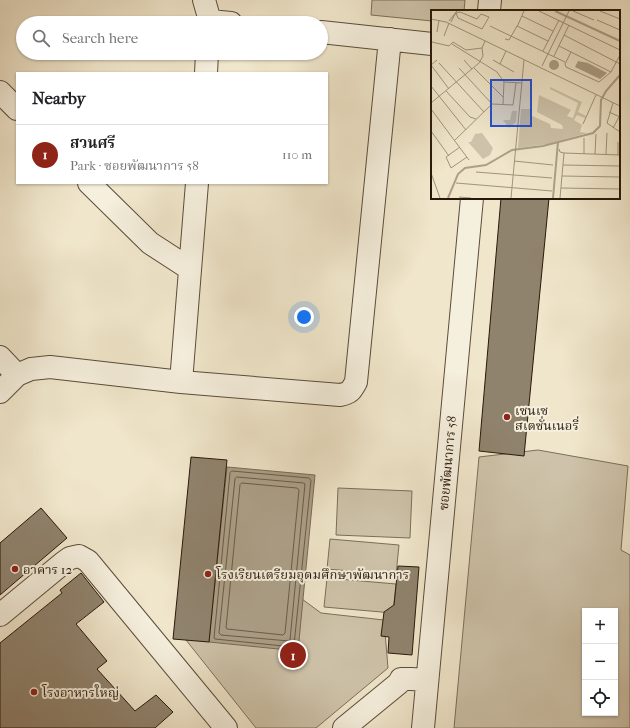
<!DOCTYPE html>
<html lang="en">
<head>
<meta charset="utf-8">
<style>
  :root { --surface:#fff; --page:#f6f6f6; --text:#202124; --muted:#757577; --line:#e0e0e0; --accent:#8f2418 }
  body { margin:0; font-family:"IM FELL French Canon","Noto Serif Thai",serif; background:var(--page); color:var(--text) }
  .controls { position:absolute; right:12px; bottom:12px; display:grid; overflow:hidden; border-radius:0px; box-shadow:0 1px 3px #0004 }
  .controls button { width:36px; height:36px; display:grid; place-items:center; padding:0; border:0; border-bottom:1px solid var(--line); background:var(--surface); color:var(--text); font:20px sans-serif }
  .you { position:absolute; left:304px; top:317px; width:14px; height:14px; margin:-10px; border:3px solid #fff; border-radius:50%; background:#1a73e8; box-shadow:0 0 0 6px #1a73e833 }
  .badge { display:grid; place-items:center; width:26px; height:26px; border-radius:50%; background:var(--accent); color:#fff; font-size:13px; font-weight:700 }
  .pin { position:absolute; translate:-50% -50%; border:2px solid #fff; box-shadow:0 1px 4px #0006 }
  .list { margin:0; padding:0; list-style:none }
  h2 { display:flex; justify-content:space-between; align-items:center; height:52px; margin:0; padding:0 16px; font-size:17px }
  h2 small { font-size:13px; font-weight:400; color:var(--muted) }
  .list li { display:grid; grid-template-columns:26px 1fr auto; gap:12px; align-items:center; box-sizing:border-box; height:60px; padding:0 16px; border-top:1px solid var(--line) }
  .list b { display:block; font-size:15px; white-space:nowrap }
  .list p { margin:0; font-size:13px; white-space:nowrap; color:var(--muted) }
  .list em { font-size:13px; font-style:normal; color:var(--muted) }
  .icon { flex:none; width:22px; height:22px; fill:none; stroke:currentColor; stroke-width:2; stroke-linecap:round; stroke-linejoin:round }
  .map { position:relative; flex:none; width:630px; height:728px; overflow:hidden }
  .search { position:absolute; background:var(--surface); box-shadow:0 1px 3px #0004; left:16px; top:16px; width:312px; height:44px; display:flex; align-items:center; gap:10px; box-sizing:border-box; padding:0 14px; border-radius:22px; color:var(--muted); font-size:15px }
  .panel { position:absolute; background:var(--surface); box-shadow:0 1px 3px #0004; left:16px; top:72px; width:312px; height:112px; border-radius:0px }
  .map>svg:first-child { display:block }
  .green { fill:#cec3aa; stroke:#7c6e5a; fill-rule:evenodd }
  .water { fill:#aca089; stroke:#786a56 }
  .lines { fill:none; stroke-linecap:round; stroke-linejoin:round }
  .shore { stroke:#6a5c49; stroke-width:1 }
  .building { fill:#90836e; stroke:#291809 }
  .minor-casing { stroke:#5b4c3a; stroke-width:24 }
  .minor { stroke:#f5efdd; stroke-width:22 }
  .poi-dot { fill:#8f2418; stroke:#f5efdd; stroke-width:1.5 }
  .labels { text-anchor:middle; stroke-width:4; stroke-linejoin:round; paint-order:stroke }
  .poi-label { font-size:13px; fill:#291809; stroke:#f5efdd; text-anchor:start }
  .street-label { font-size:13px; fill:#291809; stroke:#f5efdd }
  .inset-river { fill:none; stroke:#aca089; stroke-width:2 }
  .inset-road { fill:none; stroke:#a0947d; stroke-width:1 }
  .view { fill:#1d4ed8; fill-opacity:0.15; stroke:#1d4ed8; stroke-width:2 }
  .inset-edge { fill:none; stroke:#291809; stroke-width:2 }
</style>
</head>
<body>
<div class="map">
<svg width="630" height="728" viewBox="0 0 630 728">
  <rect width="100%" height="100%" fill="#f0e6cb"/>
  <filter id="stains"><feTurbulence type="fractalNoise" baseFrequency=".005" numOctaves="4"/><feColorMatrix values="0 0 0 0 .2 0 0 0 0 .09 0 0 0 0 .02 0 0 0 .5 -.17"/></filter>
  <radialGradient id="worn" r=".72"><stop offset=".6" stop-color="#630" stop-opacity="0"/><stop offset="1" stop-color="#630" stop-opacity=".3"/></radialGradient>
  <path class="green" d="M 372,0 L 465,0 L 464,11 L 432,11 L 432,21 L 371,15 Z
    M 538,450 L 628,466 L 621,550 L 630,555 L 630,728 L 454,728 L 479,457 ZM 585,611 L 615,611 L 615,713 L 585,713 Z
    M 338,488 L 412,491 L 410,538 L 336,535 Z
    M 330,539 L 399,545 L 396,575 L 327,569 Z
    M 327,578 L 396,584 L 393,613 L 324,607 Z
    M 302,599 L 321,613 L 384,620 L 388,668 L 316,728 L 256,728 L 182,635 L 297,643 Z"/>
  <path class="water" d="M 227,467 L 315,475 L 298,651 L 209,642 Z"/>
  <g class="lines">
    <path class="shore" d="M 232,471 L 309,478 L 311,480 L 294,645 L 293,647 L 215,639 L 214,638 L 230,473 Z
      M 237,477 L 304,483 L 305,484 L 290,640 L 289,641 L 221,635 L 219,633 L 235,479 Z
      M 242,483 L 297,488 L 299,490 L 285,633 L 283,635 L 227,629 L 226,628 L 240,485 Z"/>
  </g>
  <path class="building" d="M 501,198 L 549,198 L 524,456 L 479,451 Z
    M 191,457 L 227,460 L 209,642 L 173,639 Z
    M 41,508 L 67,538 L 0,595 L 0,543 Z
    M 398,566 L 419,567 L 412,655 L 388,653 L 389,637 L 381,636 L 384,612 L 394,605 Z
    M 81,573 L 104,602 L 76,624 L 107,661 L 97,669 L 135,711 L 156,695 L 173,712 L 155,728 L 0,728 L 0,643 L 62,593 L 60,590 Z"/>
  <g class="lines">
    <g class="minor-casing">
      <path id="minor" d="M 204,0 L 210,21 L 231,23
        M 489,11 L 490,0
        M 321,32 L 432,44
        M 206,73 L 207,53
        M 0,92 L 17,109
        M 89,183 L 150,243 L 190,269
        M 0,357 L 17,375
        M 181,382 L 197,183
        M 0,392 L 17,375 L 31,369 L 50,367 L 181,382 L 340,395 C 350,393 351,391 356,382 L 390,39
        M 0,615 L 63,563 L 70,558 L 79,556 L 88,561 L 226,728
        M 344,728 L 399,683 L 401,679 L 411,679 L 427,680
        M 423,728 L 472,198"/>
    </g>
    <use href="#minor" class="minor"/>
  </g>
  <g class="poi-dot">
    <circle cx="507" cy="417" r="4"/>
    <circle cx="15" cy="569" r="4"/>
    <circle cx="208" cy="574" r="4"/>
    <circle cx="34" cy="692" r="4"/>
  </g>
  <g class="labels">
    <g class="poi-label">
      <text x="515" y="415">เซนเซ<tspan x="515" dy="15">สเตชั่นเนอรี่</tspan></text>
      <text x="23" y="574">อาคาร 12</text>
      <text x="216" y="579">โรงเรียนเตรียมอุดมศึกษาพัฒนาการ</text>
      <text x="42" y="697">โรงอาหารใหญ่</text>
    </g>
    <g class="street-label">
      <text transform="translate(447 463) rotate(-85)" y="5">ซอยพัฒนาการ 58</text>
    </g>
  </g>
  <g transform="translate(431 10)">
    <rect width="189" height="189" fill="#f0e6cb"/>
    <path d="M 119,77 L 151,92 L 147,102 L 155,106 L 154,108 L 146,105 L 143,110 L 151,115 L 149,122 L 156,123 L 117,134 L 87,138 L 90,99 L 100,99 L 99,105 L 119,114 L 120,118 L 132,119 L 131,115 L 106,102 L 108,85 L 140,100 L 136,106 L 142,108 L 147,93 L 119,79 ZM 81,101 L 86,101 L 85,112 L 78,118 L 72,110 L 79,110 ZM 51,123 L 62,138 L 59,145 L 52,149 L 37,132 L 40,132 L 44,124 Z" fill="#cec3aa"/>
    <path d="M118 55a5 5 0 1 1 10 0a5 5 0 1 1-10 0ZM 147,51 L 157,53 L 176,63 L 169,69 L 144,57 Z" fill="#aca089"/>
    <path class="inset-river" d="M 124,1 L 189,31M 17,188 L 27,164 L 34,158 L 55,155 L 81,140 L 112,136 L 162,123 L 169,116 L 170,90 L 175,81 L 189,65M 122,188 L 127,132"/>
    <path class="inset-road" d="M 108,1 L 189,40M 142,1 L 163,10M 169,1 L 189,9M 91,6 L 122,21M 0,9 L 15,12 L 189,96M 166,10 L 189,20M 18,11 L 26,1M 20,12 L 23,6 L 25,3 L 29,2 L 46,9 L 50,4 L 58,7 L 51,19 L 27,8 L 25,3 L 24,2M 59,16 L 134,52M 86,17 L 93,1M 6,22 L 8,10M 133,25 L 189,54M 13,26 L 18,13M 74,29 L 78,30 L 86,16 L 117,31M 1,32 L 18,36 L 22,32 L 35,40 L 51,38M 21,34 L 66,62 L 73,72 L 91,73M 128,36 L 180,62M 112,41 L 128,10M 140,42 L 134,54 L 135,57 L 168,72 L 180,62 L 189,45M 123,46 L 138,15M 6,50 L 0,55 L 18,79M 33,50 L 41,59M 62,50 L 83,62M 8,53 L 53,102M 69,54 L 75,41M 111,56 L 138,1M 28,58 L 61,94M 43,58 L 72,87M 0,76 L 35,120M 15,81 L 39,107 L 45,109M 0,93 L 48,53 L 52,46 L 51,38 L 54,31M 182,93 L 176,113 L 189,122M 72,94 L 73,72M 0,99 L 38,150M 178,102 L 189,107M 152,114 L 165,85M 182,118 L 188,107M 0,121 L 18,146M 24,130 L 61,94 L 82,95 L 85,73M 187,132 L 187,145M 29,137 L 15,147 L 20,158 L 36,147M 128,139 L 129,142 L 133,143 L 189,145M 153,144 L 153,128M 164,144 L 165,124M 175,144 L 176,123M 83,151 L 122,155M 132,155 L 189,156M 45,162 L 121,168M 0,163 L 9,188M 131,166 L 189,167M 25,173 L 121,181M 130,178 L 189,179M 28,187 L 40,188M 80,188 L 93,50M 129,188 L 133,143"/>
    <path class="view" d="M 60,70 L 100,70 L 100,116 L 60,116 Z"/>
    <rect width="189" height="189" class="inset-edge"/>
  </g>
  <rect width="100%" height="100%" filter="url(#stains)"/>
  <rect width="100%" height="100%" fill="url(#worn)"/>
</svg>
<div class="controls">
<button>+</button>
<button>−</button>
<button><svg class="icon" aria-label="locate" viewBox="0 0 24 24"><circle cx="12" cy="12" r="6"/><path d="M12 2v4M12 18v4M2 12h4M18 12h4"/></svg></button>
</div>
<div class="you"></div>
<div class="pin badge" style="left:293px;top:655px">1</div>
<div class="search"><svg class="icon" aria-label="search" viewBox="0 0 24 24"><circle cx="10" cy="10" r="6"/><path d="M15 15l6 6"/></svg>Search here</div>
<section class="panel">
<h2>Nearby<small></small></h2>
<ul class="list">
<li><span class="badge">1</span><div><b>สวนศรี</b><p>Park · ซอยพัฒนาการ 58</p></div><em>110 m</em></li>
</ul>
</section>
</div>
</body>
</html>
